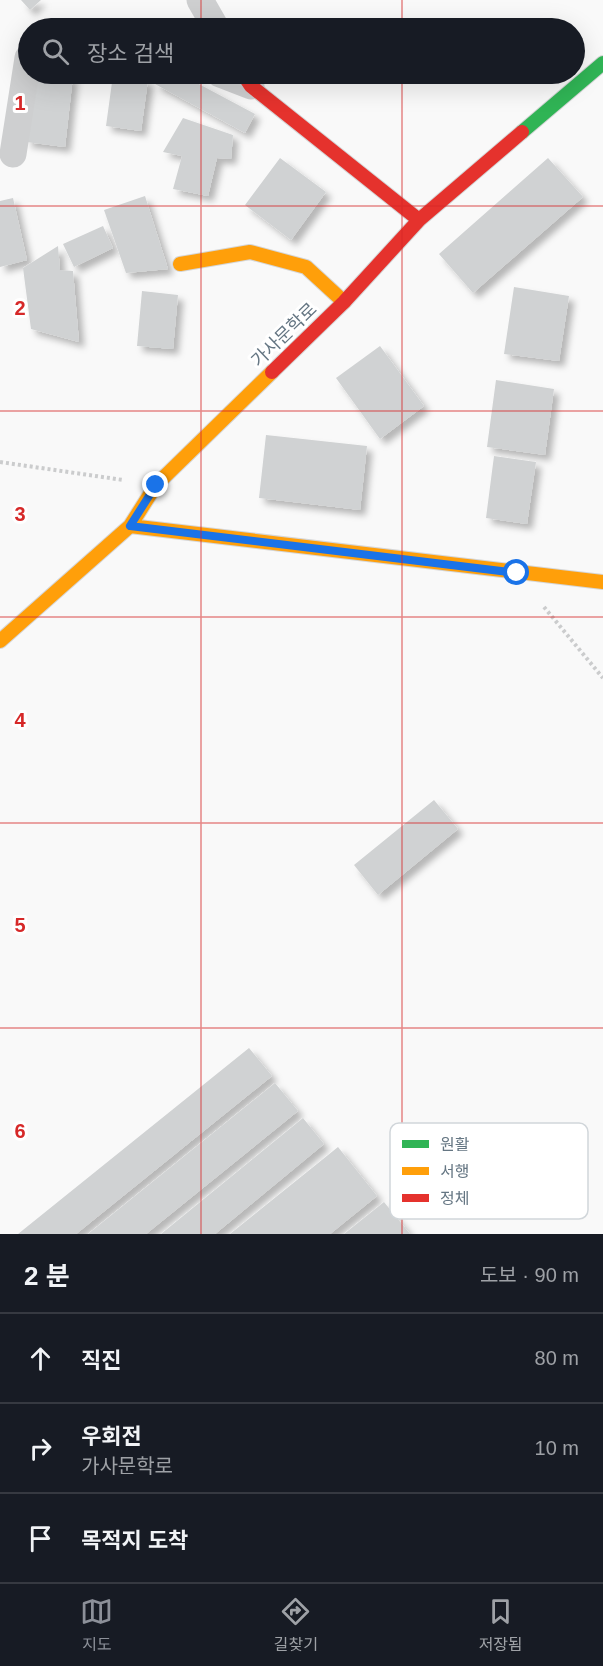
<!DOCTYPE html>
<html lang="ko">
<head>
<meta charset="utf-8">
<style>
  :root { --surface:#171b24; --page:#20242c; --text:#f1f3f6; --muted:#9ea1a6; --line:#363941; --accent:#8c9099 }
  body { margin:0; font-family:Arial,"Noto Sans KR",sans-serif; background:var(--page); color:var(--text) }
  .stop { position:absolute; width:18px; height:18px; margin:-14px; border:4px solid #1a73e8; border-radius:50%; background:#fff }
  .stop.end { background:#1a73e8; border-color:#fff; box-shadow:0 2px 6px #0008 }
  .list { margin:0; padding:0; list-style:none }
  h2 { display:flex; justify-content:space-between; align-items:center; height:78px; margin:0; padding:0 24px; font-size:26px }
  h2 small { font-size:20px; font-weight:400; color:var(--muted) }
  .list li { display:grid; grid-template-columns:39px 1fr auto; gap:18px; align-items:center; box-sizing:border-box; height:90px; padding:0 24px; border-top:2px solid var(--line) }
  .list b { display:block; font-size:22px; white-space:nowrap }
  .list p { margin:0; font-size:20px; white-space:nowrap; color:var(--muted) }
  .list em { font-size:20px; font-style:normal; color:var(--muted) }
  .icon { flex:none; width:33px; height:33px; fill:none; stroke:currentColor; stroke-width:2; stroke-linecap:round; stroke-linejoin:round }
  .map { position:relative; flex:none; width:603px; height:1234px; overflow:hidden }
  .search { position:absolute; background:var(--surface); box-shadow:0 6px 24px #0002; left:18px; right:18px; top:18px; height:66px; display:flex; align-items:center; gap:15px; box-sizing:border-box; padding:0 21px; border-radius:33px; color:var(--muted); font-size:22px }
  .sheet { height:348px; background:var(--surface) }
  nav { display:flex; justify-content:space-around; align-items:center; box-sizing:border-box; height:84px; border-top:2px solid var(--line); background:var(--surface); font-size:16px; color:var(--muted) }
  nav a { display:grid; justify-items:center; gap:3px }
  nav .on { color:var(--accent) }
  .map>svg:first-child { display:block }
  .building { fill:#d0d2d3; filter:url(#shadow) }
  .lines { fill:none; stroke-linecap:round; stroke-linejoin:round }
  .fast-casing { stroke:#d5d6d7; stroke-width:16 }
  .slow-casing { stroke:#d5d6d7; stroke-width:16 }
  .jam-casing { stroke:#d5d6d7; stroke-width:16 }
  .path { stroke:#cbcccd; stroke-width:4; stroke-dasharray:3 3; stroke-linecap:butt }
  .street { stroke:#cecfd0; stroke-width:27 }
  .fast { stroke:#30b455; stroke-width:14 }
  .slow { stroke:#ff9f0a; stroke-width:14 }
  .jam { stroke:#e5322d; stroke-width:14 }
  .route { stroke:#1a73e8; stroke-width:8 }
  .grid { fill:none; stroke:#d62828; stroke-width:1.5; stroke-opacity:0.55 }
  .labels { text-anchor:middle; stroke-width:6; stroke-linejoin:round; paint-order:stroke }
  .street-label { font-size:18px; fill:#657683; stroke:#fff }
  .key { fill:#fff; stroke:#d1d6da; stroke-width:1.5 }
  .key-label { font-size:16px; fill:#657683 }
  .grid-label { font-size:20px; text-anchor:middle; font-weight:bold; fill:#d62828; stroke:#fff; stroke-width:6; stroke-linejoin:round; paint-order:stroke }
</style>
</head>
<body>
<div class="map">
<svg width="603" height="1234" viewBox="0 0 603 1234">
  <defs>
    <filter id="shadow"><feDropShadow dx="5.5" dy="5.5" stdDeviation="3" flood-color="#0004"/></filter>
  </defs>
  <rect width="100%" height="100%" fill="#f9f9f9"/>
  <path class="building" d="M 21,0 L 41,0 L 30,10 Z
    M 34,74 L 73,76 L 65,147 L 26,142 Z
    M 161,74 L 180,74 L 255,114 L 245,133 L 155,84 Z
    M 113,75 L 148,80 L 141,131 L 106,126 Z
    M 183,118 L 233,135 L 231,159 L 217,158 L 208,196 L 173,189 L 182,156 L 163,152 Z
    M 280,158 L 326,192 L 291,240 L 245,205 Z
    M 548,158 L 583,197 L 473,293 L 439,254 Z
    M 145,196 L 168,269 L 126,273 L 104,210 Z
    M 13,198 L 27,260 L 0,267 L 0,201 Z
    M 103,226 L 113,248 L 74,267 L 63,244 Z
    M 58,246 L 60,270 L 73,271 L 79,342 L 31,329 L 23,268 Z
    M 514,287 L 569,296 L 559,361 L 504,354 Z
    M 142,291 L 178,295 L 173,349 L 137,346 Z
    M 380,346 L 424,406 L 380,439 L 336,378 Z
    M 496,380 L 554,389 L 545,455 L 487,447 Z
    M 266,435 L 367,446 L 360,510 L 259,498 Z
    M 494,456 L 536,462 L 527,524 L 486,518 Z
    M 434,800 L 458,829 L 378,895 L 354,865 Z
    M 249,1048 L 272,1076 L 76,1234 L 18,1234 Z
    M 275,1083 L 298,1111 L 146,1234 L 88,1234 Z
    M 303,1118 L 324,1144 L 215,1234 L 161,1234 Z
    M 338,1147 L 377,1196 L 330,1234 L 230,1234 Z
    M 384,1202 L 410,1234 L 344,1234 Z"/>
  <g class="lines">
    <g class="fast-casing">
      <path id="fast" d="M 522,132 L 603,63"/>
    </g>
    <g class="slow-casing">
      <path id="slow" d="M 180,264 L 250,252 L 306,267 L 344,302
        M 130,526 L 603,582
        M 0,641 L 130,526 L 156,485 L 272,372"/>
    </g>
    <g class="jam-casing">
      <path id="jam" d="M 243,74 L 251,86 L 419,220
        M 272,372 L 344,302 L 419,220 L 522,132"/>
    </g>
    <path class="path" d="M 0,462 L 123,480
      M 544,607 L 603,678"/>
    <path class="street" d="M 200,0 L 216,28
      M 220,74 L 251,86
      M 13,154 L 28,58"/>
    <use href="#fast" class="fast"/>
    <use href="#slow" class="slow"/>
    <use href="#jam" class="jam"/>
  </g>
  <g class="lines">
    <path class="route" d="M 156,485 L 130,526 L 517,573"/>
  </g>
  <path class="grid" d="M 201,0 L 201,28M 402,0 L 402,28M 201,74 L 201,1234M 402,74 L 402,1234M 0,206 L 603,206M 0,411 L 603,411M 0,617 L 603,617M 0,823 L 603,823M 0,1028 L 603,1028"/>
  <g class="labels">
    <g class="street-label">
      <text transform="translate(284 335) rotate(-44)" y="6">가사문학로</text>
    </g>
  </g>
  <rect x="390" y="1123" width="198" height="96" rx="9" class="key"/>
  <rect x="402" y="1140" width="27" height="8" fill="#30b455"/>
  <rect x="402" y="1167" width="27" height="8" fill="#ff9f0a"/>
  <rect x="402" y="1194" width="27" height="8" fill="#e5322d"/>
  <g class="key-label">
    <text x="440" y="1150">원활</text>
    <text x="440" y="1177">서행</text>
    <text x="440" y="1204">정체</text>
  </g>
  <g class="grid-label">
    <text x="20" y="110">1</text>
    <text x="20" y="315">2</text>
    <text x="20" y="521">3</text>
    <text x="20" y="727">4</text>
    <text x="20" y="932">5</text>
    <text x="20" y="1138">6</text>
  </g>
</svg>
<div class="stop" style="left:517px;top:573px"></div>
<div class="stop end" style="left:156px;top:485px"></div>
<div class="search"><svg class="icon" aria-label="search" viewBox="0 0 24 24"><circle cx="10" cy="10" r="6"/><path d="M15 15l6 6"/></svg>장소 검색</div>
</div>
<section class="sheet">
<h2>2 분<small>도보 · 90 m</small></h2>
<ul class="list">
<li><svg class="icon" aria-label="ahead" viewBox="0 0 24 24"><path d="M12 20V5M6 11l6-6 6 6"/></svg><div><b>직진</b></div><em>80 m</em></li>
<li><svg class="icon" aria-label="right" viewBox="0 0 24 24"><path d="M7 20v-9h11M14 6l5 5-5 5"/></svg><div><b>우회전</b><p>가사문학로</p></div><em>10 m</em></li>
<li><svg class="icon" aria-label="arrive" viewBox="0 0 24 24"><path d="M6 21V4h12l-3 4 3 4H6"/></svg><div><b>목적지 도착</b></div></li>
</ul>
</section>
<nav>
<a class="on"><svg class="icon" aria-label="map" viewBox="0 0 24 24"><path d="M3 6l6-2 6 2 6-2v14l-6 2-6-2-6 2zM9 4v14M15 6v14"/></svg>지도</a>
<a><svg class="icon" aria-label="directions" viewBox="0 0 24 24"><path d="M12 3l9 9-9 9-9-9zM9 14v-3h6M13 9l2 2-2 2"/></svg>길찾기</a>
<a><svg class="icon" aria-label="saved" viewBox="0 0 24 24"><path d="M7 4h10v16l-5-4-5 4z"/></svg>저장됨</a>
</nav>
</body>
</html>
